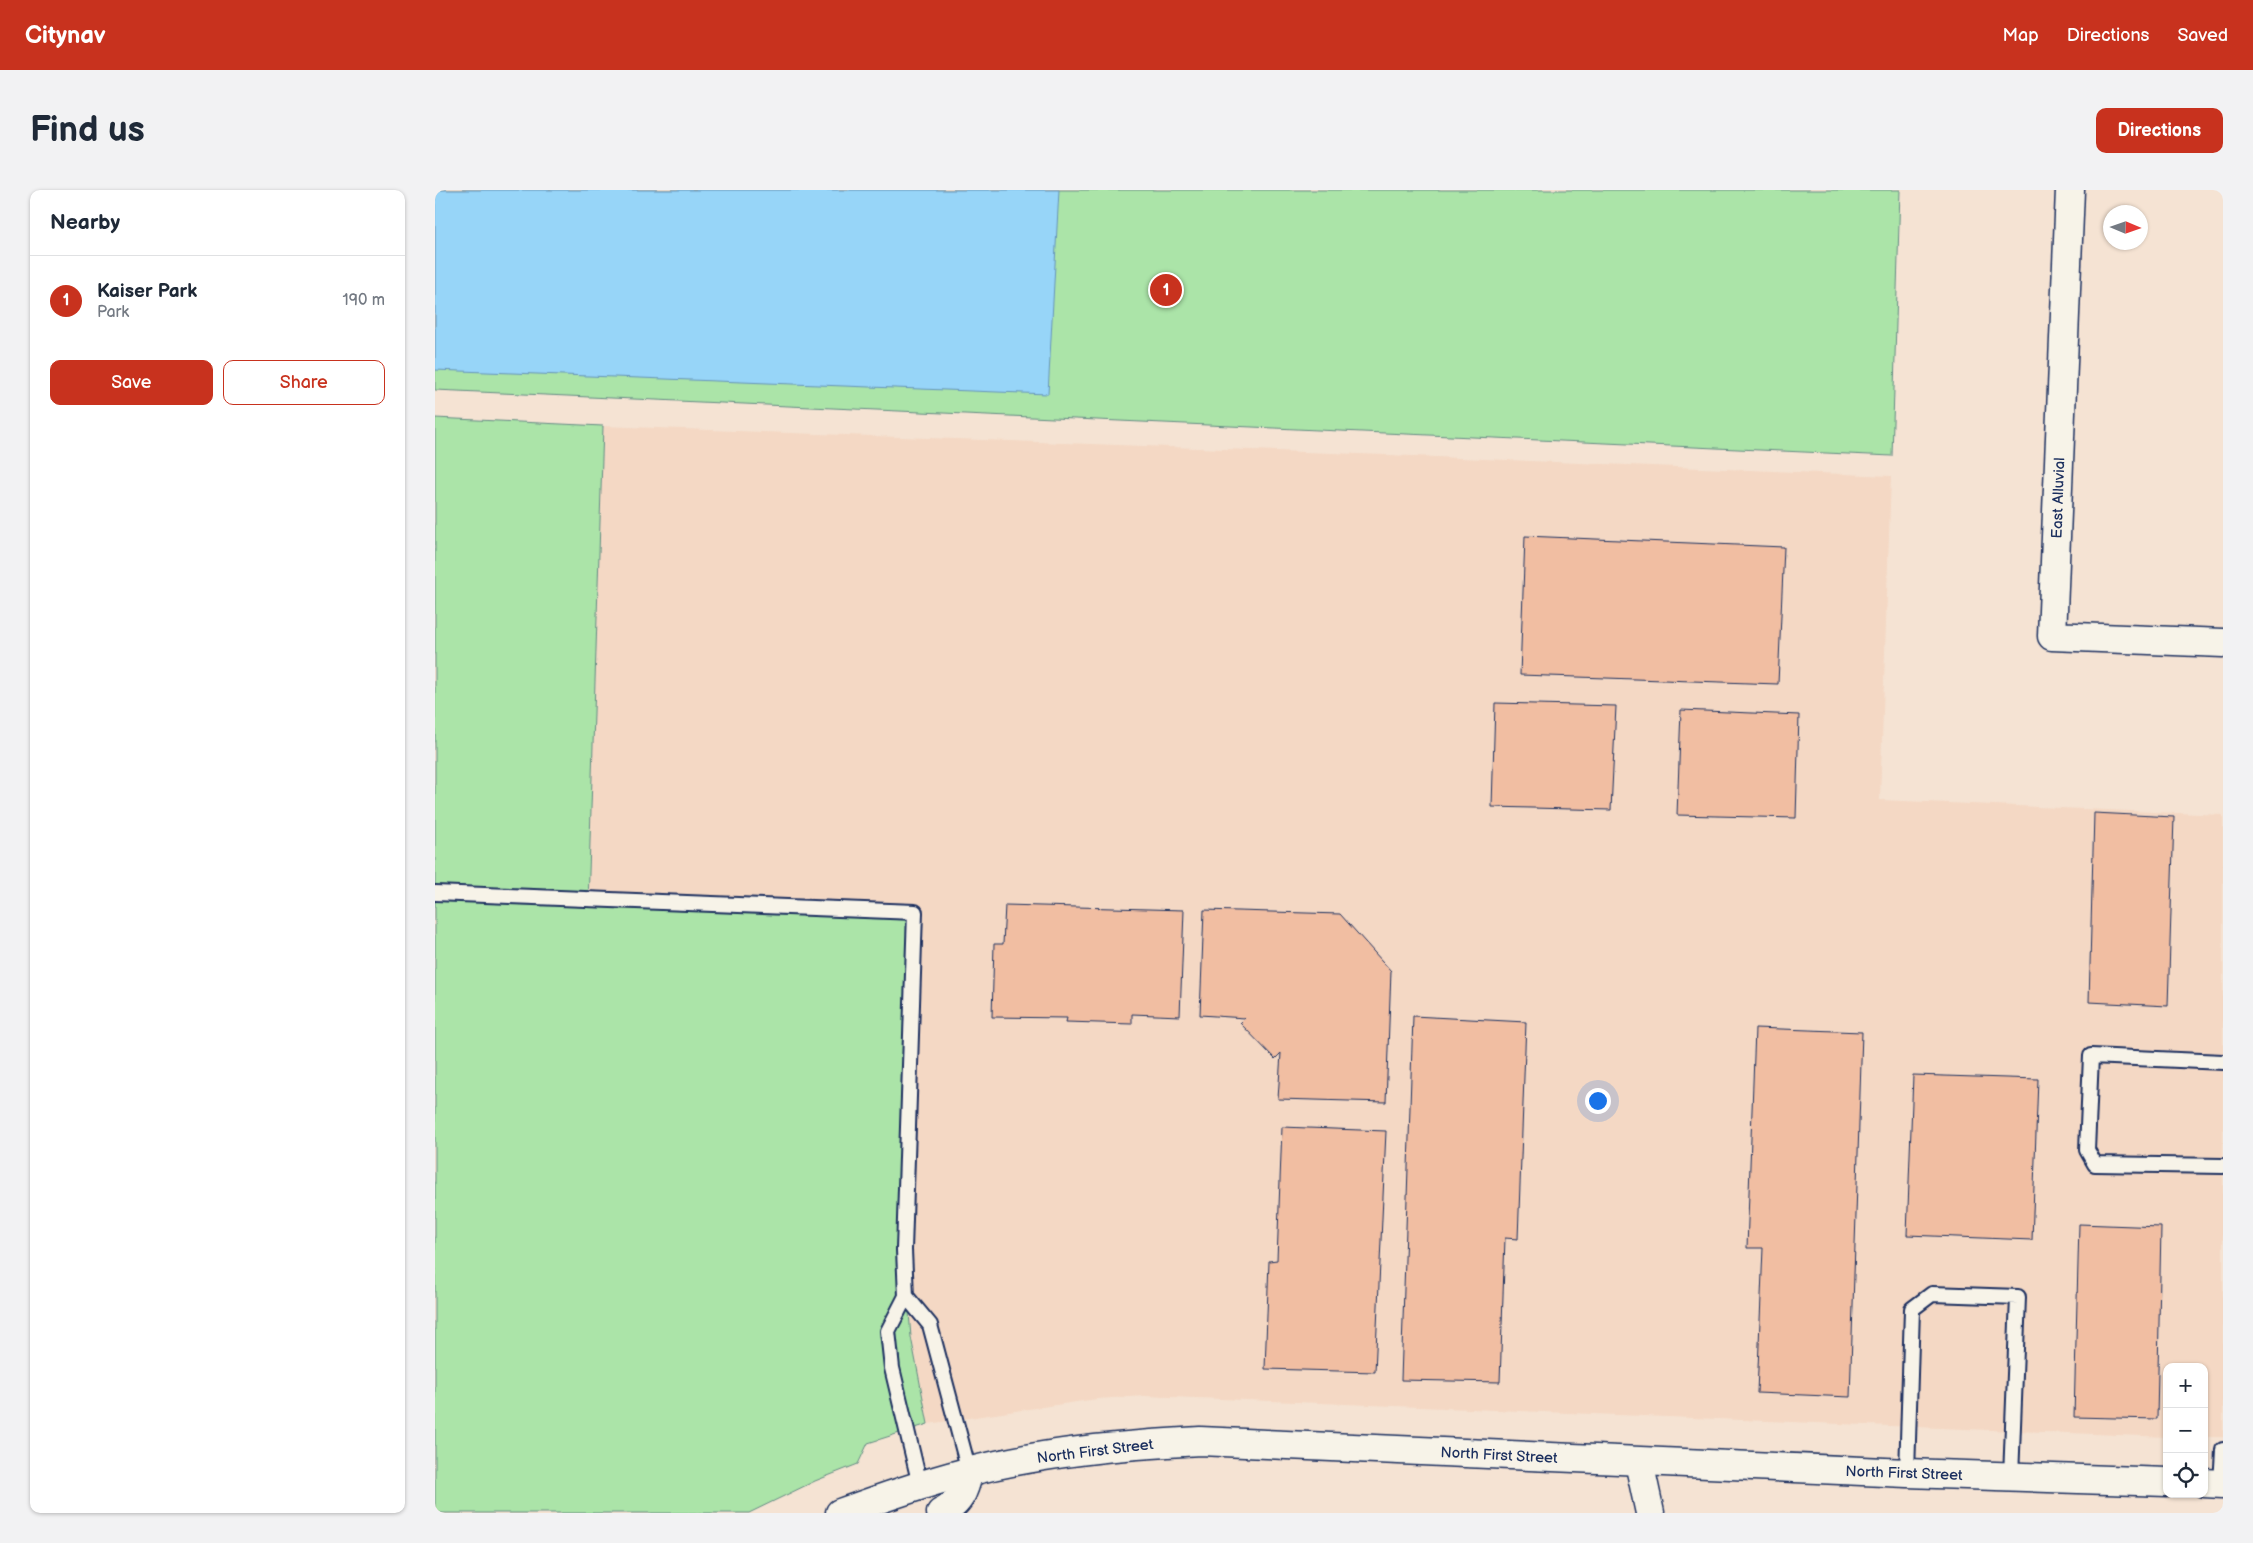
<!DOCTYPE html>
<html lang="en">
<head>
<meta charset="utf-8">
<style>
  :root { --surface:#fff; --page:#f2f2f3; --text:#1f2937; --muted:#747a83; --line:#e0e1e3; --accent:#c8321e }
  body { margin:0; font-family:"Balsamiq Sans",sans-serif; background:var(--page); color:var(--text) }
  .controls { position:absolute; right:15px; bottom:15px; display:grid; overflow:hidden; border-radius:10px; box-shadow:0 1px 4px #0004 }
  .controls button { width:45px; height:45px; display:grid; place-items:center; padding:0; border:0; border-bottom:1px solid var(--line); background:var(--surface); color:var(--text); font:25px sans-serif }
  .compass { position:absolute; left:1668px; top:15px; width:45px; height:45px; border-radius:50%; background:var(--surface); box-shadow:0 1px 4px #0004; rotate:92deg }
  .you { position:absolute; left:1162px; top:910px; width:18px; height:18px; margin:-12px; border:4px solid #fff; border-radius:50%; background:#1a73e8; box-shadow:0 0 0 8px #1a73e833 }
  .badge { display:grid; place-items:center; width:32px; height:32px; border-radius:50%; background:var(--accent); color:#fff; font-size:16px; font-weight:700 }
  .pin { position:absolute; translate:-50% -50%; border:2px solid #fff; box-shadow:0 1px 5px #0006 }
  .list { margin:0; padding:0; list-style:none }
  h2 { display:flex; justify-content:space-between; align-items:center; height:65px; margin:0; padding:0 20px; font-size:21px }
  h2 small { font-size:16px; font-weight:400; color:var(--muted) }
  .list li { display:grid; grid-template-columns:32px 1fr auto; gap:15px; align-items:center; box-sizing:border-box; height:90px; padding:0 20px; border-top:1px solid var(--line) }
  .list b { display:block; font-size:19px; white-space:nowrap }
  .list p { margin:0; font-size:16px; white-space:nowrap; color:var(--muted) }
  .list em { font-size:16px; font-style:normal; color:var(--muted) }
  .actions { display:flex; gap:10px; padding:15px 20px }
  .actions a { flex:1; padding:11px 0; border:1px solid var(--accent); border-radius:10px; text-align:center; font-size:18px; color:var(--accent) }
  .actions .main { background:var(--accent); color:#fff }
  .icon { flex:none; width:28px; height:28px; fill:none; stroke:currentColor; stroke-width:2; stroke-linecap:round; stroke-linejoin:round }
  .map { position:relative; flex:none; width:1788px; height:1323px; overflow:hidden; border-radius:10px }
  header { display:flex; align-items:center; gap:30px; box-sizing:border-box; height:70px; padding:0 25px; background:var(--accent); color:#fff }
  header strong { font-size:24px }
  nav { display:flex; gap:28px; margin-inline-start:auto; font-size:18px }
  .intro { display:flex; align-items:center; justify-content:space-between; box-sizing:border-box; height:120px; padding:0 30px }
  h1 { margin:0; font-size:35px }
  .button { padding:12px 22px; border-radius:10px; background:var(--accent); color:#fff; font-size:18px; font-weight:700 }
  main { display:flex; gap:30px; padding:0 30px }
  aside { flex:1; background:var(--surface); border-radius:10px; box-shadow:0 1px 4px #0004 }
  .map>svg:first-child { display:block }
  .built { fill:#f4d8c4 }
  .green { fill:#abe4a8; stroke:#638a83 }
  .water { fill:#97d5f8; stroke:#6593ba }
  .building { fill:#f1bea2; stroke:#1b2f5e }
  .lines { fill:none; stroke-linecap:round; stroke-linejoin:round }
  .service-casing { stroke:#1b2f5e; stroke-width:18 }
  .minor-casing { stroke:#1b2f5e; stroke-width:31 }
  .secondary-casing { stroke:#1b2f5e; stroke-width:31 }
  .service { stroke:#f7f3e8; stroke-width:14 }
  .minor { stroke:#f7f3e8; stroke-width:28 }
  .secondary { stroke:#f7f3e8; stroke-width:28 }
  .labels { text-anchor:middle; stroke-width:4; stroke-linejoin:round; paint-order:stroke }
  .street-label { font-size:15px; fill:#1b2f5e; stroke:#f7f3e8 }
</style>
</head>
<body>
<header>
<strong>Citynav</strong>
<nav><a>Map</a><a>Directions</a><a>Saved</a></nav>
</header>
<div class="intro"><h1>Find us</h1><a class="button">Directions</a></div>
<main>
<aside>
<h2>Nearby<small></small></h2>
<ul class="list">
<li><span class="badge">1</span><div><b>Kaiser Park</b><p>Park</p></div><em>190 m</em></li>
</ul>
<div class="actions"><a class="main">Save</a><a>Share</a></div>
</aside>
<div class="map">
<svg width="1788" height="1323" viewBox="0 0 1788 1323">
  <rect width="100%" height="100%" fill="#f5e3d3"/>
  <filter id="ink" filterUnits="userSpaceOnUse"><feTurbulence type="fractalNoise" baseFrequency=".02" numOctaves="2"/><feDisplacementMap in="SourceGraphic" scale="10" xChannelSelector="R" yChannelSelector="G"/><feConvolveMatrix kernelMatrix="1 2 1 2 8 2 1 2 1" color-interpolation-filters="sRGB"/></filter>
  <g filter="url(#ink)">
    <path class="built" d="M 168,236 L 978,266 L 1456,286 L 1445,610 L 1788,625 L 1788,1247 L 1769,1247 L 1769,1177 L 1732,1177 L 1732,1247 L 710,1206 L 662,1209 L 493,1234 L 476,1147 L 471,1085 L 153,715 Z"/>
    <path class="green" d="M 0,0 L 1465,0 L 1457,266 L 0,200 Z
      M 0,228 L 168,236 L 153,715 L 482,727 L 471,1085 L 476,1147 L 493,1234 L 433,1253 L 423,1274 L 380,1291 L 314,1323 L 0,1323 Z"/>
    <path class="water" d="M 0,0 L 624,0 L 613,204 L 0,180 Z"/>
    <path class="building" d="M 1090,346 L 1349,357 L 1343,494 L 1085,485 Z
      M 1060,513 L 1181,516 L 1176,620 L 1057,617 Z
      M 1246,520 L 1364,525 L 1361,628 L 1242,625 Z
      M 1659,623 L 1739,627 L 1733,816 L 1654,812 Z
      M 570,715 L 749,720 L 745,826 L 697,824 L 697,834 L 631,832 L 632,828 L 557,827 L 559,754 L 568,754 Z
      M 769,720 L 905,724 L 956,781 L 951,912 L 843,909 L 846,863 L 840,869 L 805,833 L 810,828 L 765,825 Z
      M 978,826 L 1091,832 L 1083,1049 L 1070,1048 L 1065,1192 L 966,1190 Z
      M 1320,838 L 1427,842 L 1415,1207 L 1322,1203 L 1328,1058 L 1312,1058 Z
      M 1478,885 L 1603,889 L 1597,1050 L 1472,1045 Z
      M 847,937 L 951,941 L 940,1182 L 830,1179 L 834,1071 L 842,1070 Z
      M 1644,1034 L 1726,1037 L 1722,1229 L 1639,1227 Z"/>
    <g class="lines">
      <g class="service-casing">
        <path id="service" d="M 0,703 L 480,722 L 469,1060 L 471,1106
          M 1788,872 L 1656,866 L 1652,960 L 1660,974 L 1788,976
          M 1472,1283 L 1477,1119 L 1497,1104 L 1583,1107 L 1576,1287
          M 1786,1294 L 1788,1260
          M 485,1295 L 457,1178 L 453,1141 L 471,1106 L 495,1135 L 534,1281"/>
      </g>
      <g class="minor-casing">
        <path id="minor" d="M 1635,0 L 1617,446 L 1788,453
          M 1204,1272 L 1215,1323"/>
      </g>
      <g class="secondary-casing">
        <path id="secondary" d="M 1769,1293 L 1788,1294
          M 405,1323 C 447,1308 489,1293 532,1282 C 608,1262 687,1255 765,1251 L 1472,1283 L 1732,1292
          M 506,1323 C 525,1313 529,1302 534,1281"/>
      </g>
      <use href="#service" class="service"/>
      <use href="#minor" class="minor"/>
      <use href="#secondary" class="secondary"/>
    </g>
  </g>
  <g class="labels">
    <g class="street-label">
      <text transform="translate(1623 308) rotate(-88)" y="5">East Alluvial</text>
      <text transform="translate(660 1261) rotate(-7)" y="5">North First Street</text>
      <text transform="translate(1064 1265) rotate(3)" y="5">North First Street</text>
      <text transform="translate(1469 1283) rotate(2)" y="5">North First Street</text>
    </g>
  </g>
</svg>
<div class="controls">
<button>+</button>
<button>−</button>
<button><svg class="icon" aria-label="locate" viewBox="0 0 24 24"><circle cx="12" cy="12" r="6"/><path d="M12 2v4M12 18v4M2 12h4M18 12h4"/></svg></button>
</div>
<svg class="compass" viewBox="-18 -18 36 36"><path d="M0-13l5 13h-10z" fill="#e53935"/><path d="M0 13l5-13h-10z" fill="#747a83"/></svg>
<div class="you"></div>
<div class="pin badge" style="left:731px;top:100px">1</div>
</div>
</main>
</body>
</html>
